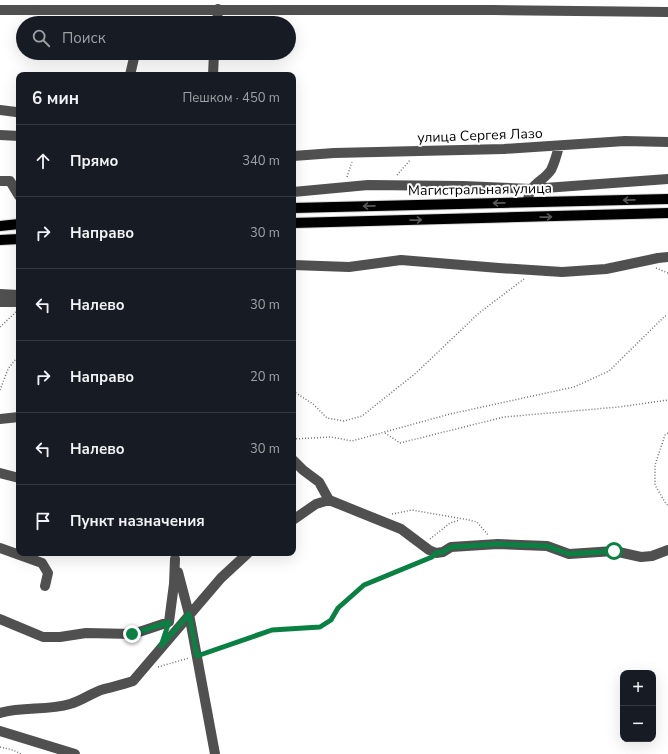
<!DOCTYPE html>
<html lang="ru">
<head>
<meta charset="utf-8">
<style>
  :root { --surface:#171b24; --page:#242831; --text:#f1f3f6; --muted:#9ea1a6; --line:#363941 }
  body { margin:0; font-family:"Nunito Sans",sans-serif; background:var(--page); color:var(--text) }
  .controls { position:absolute; right:12px; bottom:12px; display:grid; overflow:hidden; border-radius:8px; box-shadow:0 4px 16px #0002 }
  .controls button { width:36px; height:36px; display:grid; place-items:center; padding:0; border:0; border-bottom:1px solid var(--line); background:var(--surface); color:var(--text); font:20px sans-serif }
  .stop { position:absolute; width:12px; height:12px; margin:-9px; border:3px solid #0b8043; border-radius:50%; background:#fff }
  .stop.end { background:#0b8043; border-color:#fff; box-shadow:0 1px 4px #0008 }
  .list { margin:0; padding:0; list-style:none }
  h2 { display:flex; justify-content:space-between; align-items:center; height:52px; margin:0; padding:0 16px; font-size:17px }
  h2 small { font-size:13px; font-weight:400; color:var(--muted) }
  .list li { display:grid; grid-template-columns:26px 1fr auto; gap:12px; align-items:center; box-sizing:border-box; height:72px; padding:0 16px; border-top:1px solid var(--line) }
  .list b { display:block; font-size:15px; white-space:nowrap }
  .list em { font-size:13px; font-style:normal; color:var(--muted) }
  .icon { flex:none; width:22px; height:22px; fill:none; stroke:currentColor; stroke-width:2; stroke-linecap:round; stroke-linejoin:round }
  .map { position:relative; flex:none; width:668px; height:754px; overflow:hidden }
  .search { position:absolute; background:var(--surface); box-shadow:0 4px 16px #0002; left:16px; top:16px; width:280px; height:44px; display:flex; align-items:center; gap:10px; box-sizing:border-box; padding:0 14px; border-radius:22px; color:var(--muted); font-size:15px }
  .panel { position:absolute; background:var(--surface); box-shadow:0 4px 16px #0002; left:16px; top:72px; width:280px; height:484px; border-radius:8px }
  .map>svg:first-child { display:block }
  .lines { fill:none; stroke-linecap:round; stroke-linejoin:round }
  .major-casing { stroke:#dbdbdb; stroke-width:12 }
  .path { stroke:#727272; stroke-width:1.5; stroke-dasharray:1 2; stroke-linecap:butt }
  .minor { stroke:#505050; stroke-width:10 }
  .major { stroke:#000; stroke-width:10 }
  .oneway { stroke:#595959 }
  .route { stroke:#0b8043; stroke-width:5 }
  .labels { text-anchor:middle; stroke-width:4; stroke-linejoin:round; paint-order:stroke }
  .street-label { font-size:14px; fill:#000; stroke:#fff }
</style>
</head>
<body>
<div class="map">
<svg width="668" height="754" viewBox="0 0 668 754">
  <rect width="100%" height="100%" fill="#fff"/>
  <g class="lines">
    <g class="major-casing">
      <path id="major" d="M 293,208 L 668,199
        M 293,223 L 668,213
        M 0,226 L 19,224
        M 0,240 L 19,239"/>
    </g>
    <path class="path" d="M 397,175 L 410,160
      M 347,177 L 352,162
      M 656,268 L 668,273
      M 0,327 L 16,312
      M 0,390 L 8,369 L 19,355
      M 293,391 L 313,404 L 327,418 L 344,421 L 362,416 L 416,373 L 479,313 L 524,279
      M 385,433 L 400,443 L 504,417 L 619,407 L 668,400
      M 668,433 L 665,435 L 655,465 L 655,485 L 666,504 L 668,505
      M 293,439 L 331,437 L 352,441 L 450,414 L 574,387 L 609,371 L 665,316 L 668,316
      M 392,514 L 412,510 L 469,520 L 477,522 L 488,535
      M 430,539 L 450,523 L 460,520
      M 206,653 L 272,630 L 320,627 L 331,620 L 339,608 L 364,585 L 427,559
      M 158,667 L 189,658
      M 0,747 L 13,750 L 21,754"/>
    <path class="minor" d="M 0,10 L 493,10 L 668,12
      M 217,23 L 218,9
      M 130,75 L 134,58
      M 213,75 L 214,53
      M 0,110 L 16,112 L 19,113
      M 0,135 L 19,136
      M 293,156 L 334,153 L 504,149 L 625,141 L 668,142
      M 0,181 L 10,181 L 19,196
      M 293,192 L 368,185 L 463,186 L 531,189 L 668,179
      M 528,202 C 528,184 542,183 551,170 C 555,162 557,154 559,146
      M 293,265 L 349,267 L 401,260 L 499,268 L 562,272 L 606,269 L 658,258 L 668,257
      M 0,294 L 19,295
      M 0,302 L 19,302
      M 0,419 L 19,417
      M 293,460 L 303,470 L 319,482 L 329,500 L 401,529 L 429,550 L 436,553 L 443,552 L 451,547 L 498,544 L 547,546 L 569,554 L 614,551 L 641,557 L 652,556 L 668,550
      M 0,473 L 19,478
      M 293,520 L 316,504 L 329,500
      M 0,548 L 42,563 L 48,573 L 45,586
      M 178,572 L 189,614 L 215,754
      M 0,619 L 43,637 L 60,637 L 86,633 L 133,634 L 169,622 L 174,584 L 175,559
      M 0,713 C 23,706 47,711 70,704 C 81,701 90,694 101,690 C 111,687 122,685 133,681 L 221,578 L 248,553
      M 0,731 L 75,754"/>
    <use href="#major" class="major"/>
  </g>
  <defs><path id="oneway-shaft" d="M-6 0H5M1.5-3L5.5 0L1.5 3" fill="none" stroke-width="1.6" stroke-linecap="round" stroke-linejoin="round"/></defs>
  <g class="oneway">
    <use href="#oneway-shaft" transform="translate(629 200) rotate(179)"/>
    <use href="#oneway-shaft" transform="translate(499 203) rotate(179)"/>
    <use href="#oneway-shaft" transform="translate(369 206) rotate(179)"/>
    <use href="#oneway-shaft" transform="translate(546 217) rotate(-1)"/>
    <use href="#oneway-shaft" transform="translate(416 220) rotate(-1)"/>
  </g>
  <g class="lines">
    <path class="route" d="M 132,634 L 169,622 L 161,646 L 189,614 L 197,656 L 272,630 L 320,627 L 331,620 L 338,608 L 364,585 L 432,557 L 436,553 L 443,552 L 451,547 L 498,544 L 547,546 L 569,554 L 614,551"/>
  </g>
  <g class="labels">
    <g class="street-label">
      <text transform="translate(480 135) rotate(-2)" y="5">улица Сергея Лазо</text>
      <text transform="translate(480 189) rotate(-1)" y="5">Магистральная улица</text>
    </g>
  </g>
</svg>
<div class="controls">
<button>+</button>
<button>−</button>
</div>
<div class="stop" style="left:614px;top:551px"></div>
<div class="stop end" style="left:132px;top:634px"></div>
<div class="search"><svg class="icon" aria-label="search" viewBox="0 0 24 24"><circle cx="10" cy="10" r="6"/><path d="M15 15l6 6"/></svg>Поиск</div>
<section class="panel">
<h2>6 мин<small>Пешком · 450 m</small></h2>
<ul class="list">
<li><svg class="icon" aria-label="ahead" viewBox="0 0 24 24"><path d="M12 20V5M6 11l6-6 6 6"/></svg><div><b>Прямо</b></div><em>340 m</em></li>
<li><svg class="icon" aria-label="right" viewBox="0 0 24 24"><path d="M7 20v-9h11M14 6l5 5-5 5"/></svg><div><b>Направо</b></div><em>30 m</em></li>
<li><svg class="icon" aria-label="left" viewBox="0 0 24 24"><path d="M17 20v-9H6M10 6l-5 5 5 5"/></svg><div><b>Налево</b></div><em>30 m</em></li>
<li><svg class="icon" aria-label="right" viewBox="0 0 24 24"><path d="M7 20v-9h11M14 6l5 5-5 5"/></svg><div><b>Направо</b></div><em>20 m</em></li>
<li><svg class="icon" aria-label="left" viewBox="0 0 24 24"><path d="M17 20v-9H6M10 6l-5 5 5 5"/></svg><div><b>Налево</b></div><em>30 m</em></li>
<li><svg class="icon" aria-label="arrive" viewBox="0 0 24 24"><path d="M6 21V4h12l-3 4 3 4H6"/></svg><div><b>Пункт назначения</b></div></li>
</ul>
</section>
</div>
</body>
</html>
